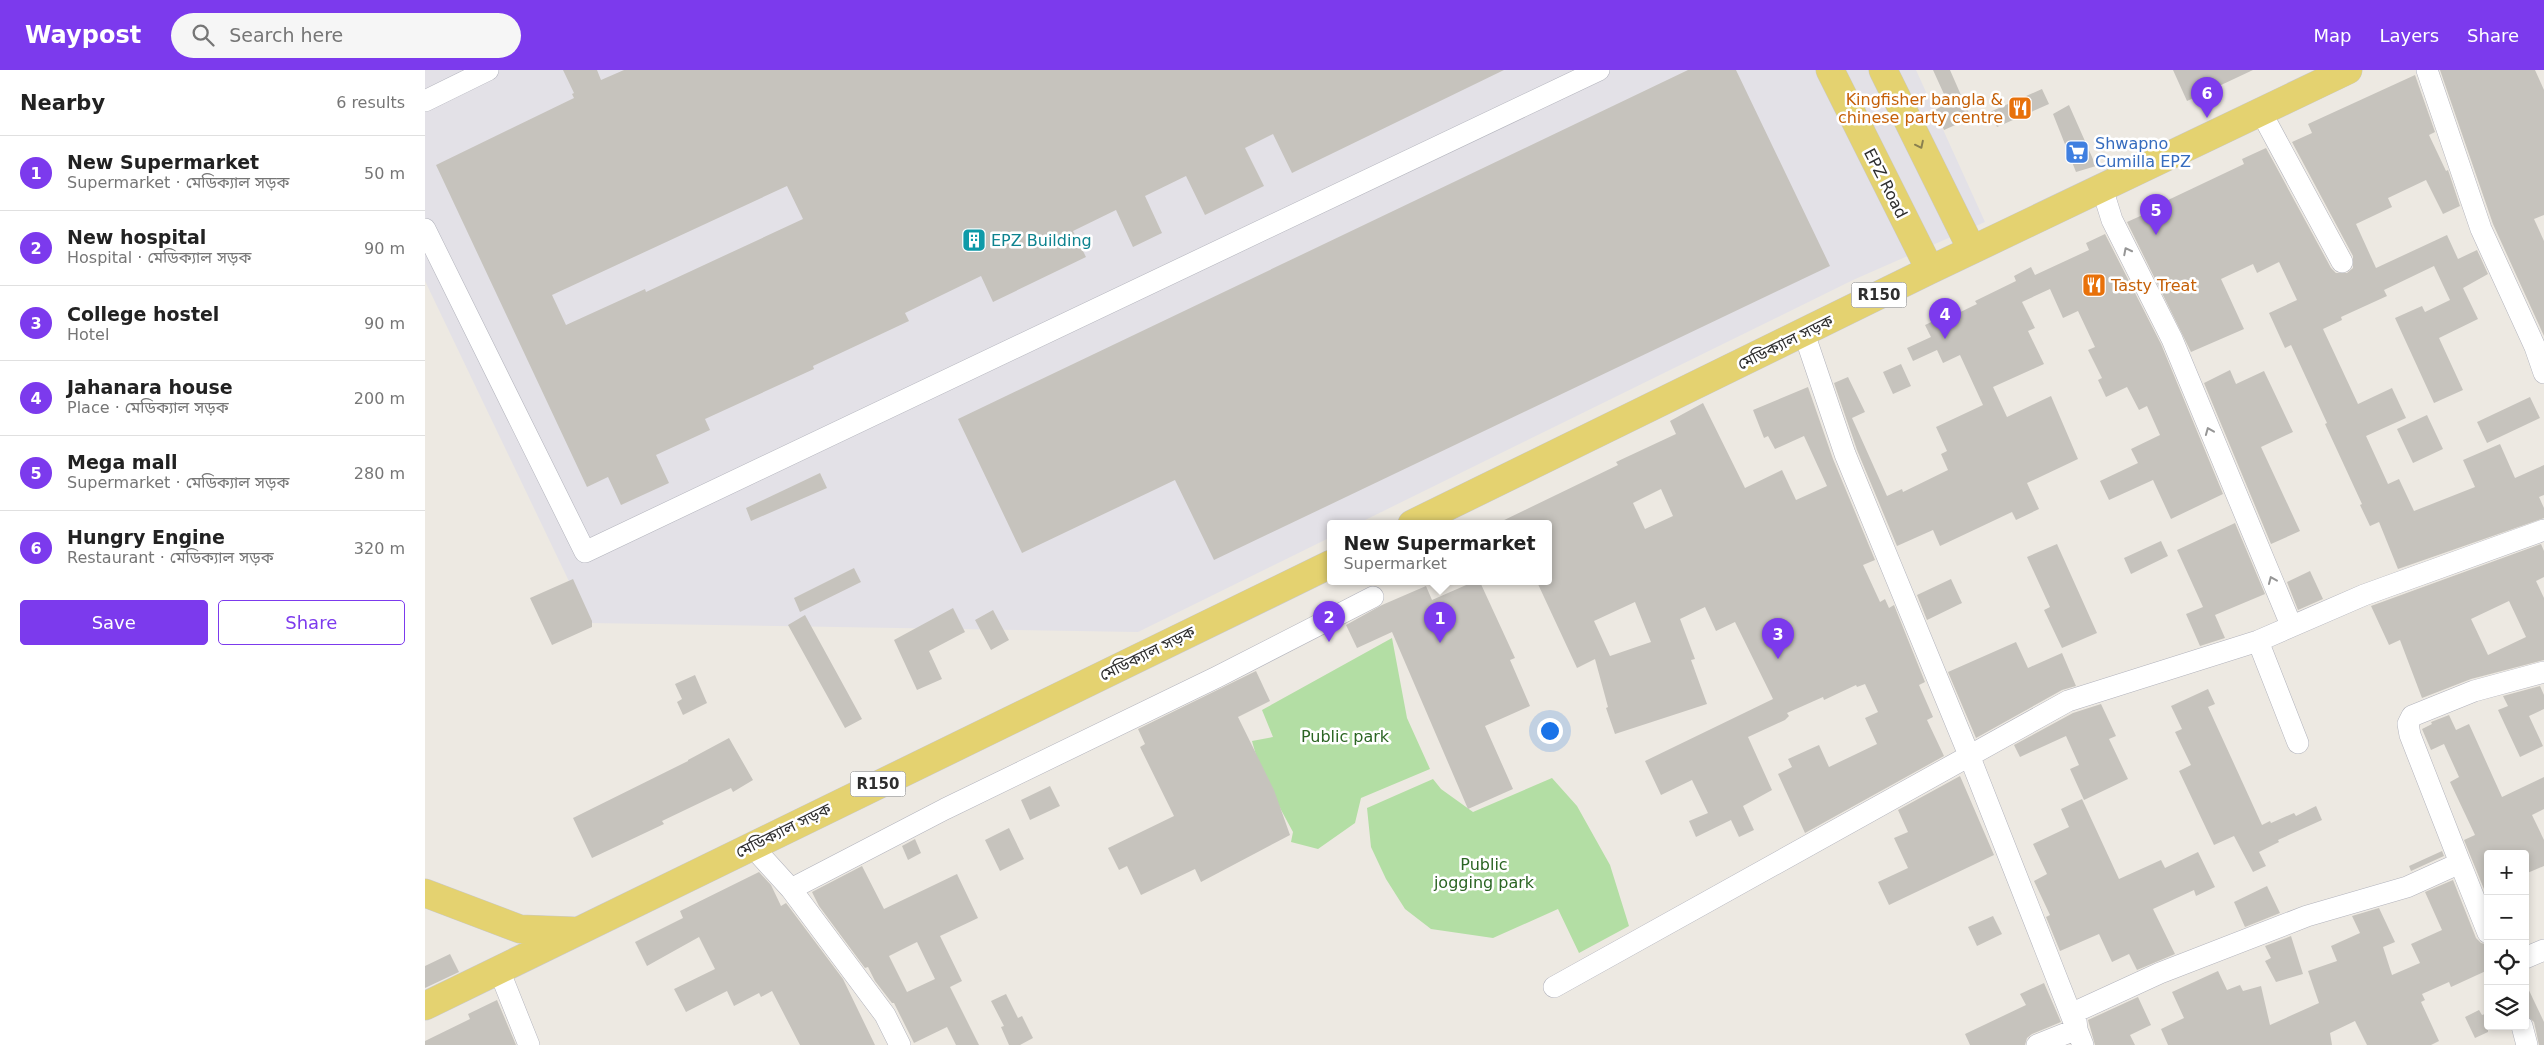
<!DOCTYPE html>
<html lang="en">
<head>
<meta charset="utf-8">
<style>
  :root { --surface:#fff; --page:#f6f6f6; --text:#222; --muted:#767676; --line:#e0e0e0; --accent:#7c3aed }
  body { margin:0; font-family:"DejaVu Sans","Noto Sans Bengali",sans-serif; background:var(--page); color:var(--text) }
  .controls { position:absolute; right:15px; bottom:15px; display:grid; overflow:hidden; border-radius:5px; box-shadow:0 2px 8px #0003 }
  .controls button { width:45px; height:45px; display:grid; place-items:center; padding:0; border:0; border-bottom:1px solid var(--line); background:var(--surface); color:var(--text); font:25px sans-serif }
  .you { position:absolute; left:1124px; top:660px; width:18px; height:18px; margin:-12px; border:4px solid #fff; border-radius:50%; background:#1a73e8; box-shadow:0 0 0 8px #1a73e833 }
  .badge { display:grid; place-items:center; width:32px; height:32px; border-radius:50%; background:var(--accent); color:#fff; font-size:16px; font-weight:700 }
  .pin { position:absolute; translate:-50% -41px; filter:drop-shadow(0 1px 2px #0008) }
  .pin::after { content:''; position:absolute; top:26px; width:18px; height:15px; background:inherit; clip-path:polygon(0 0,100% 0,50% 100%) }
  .popup { position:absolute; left:902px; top:450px; width:225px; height:65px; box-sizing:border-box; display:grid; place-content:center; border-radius:5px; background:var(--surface); filter:drop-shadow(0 1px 4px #0005); font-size:16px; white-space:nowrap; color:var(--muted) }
  .popup b { font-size:19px; color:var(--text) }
  .popup::after { content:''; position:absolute; left:50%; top:100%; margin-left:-10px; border:10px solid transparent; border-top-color:var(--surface) }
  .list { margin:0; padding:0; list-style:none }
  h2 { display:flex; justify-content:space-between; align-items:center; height:65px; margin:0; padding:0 20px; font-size:21px }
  h2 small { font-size:16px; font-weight:400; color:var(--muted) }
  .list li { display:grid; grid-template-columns:32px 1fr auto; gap:15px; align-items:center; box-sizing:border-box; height:75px; padding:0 20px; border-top:1px solid var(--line) }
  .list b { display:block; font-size:19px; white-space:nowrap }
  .list p { margin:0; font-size:16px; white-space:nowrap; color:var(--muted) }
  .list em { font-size:16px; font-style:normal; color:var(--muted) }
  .actions { display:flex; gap:10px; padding:15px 20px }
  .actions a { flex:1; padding:11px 0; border:1px solid var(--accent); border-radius:5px; text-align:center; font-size:18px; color:var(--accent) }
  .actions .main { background:var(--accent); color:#fff }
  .icon { flex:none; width:28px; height:28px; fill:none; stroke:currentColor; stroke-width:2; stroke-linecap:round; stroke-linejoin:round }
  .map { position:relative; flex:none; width:2119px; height:975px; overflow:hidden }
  header { display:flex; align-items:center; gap:30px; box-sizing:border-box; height:70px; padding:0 25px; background:var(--accent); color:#fff }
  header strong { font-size:24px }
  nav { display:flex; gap:28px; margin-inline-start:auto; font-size:18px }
  .search { width:350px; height:45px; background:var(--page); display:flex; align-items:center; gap:12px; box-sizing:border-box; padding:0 18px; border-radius:28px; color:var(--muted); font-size:19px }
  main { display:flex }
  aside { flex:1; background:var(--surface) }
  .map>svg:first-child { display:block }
  .industrial { fill:#e3e1e7 }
  .green { fill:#b3dea4 }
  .building { fill:#c6c3bd; fill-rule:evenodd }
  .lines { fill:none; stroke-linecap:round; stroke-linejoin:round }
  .minor-casing { stroke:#b2b3bc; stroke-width:22 }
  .major-casing { stroke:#c9c9c9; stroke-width:29 }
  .minor { stroke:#fff; stroke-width:21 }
  .major { stroke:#e4d270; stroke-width:28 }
  .oneway { stroke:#89804f }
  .oneway2 { stroke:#969696 }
  .labels { text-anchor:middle; stroke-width:5; stroke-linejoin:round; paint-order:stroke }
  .shield { fill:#fff; stroke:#6d6d6d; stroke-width:1 }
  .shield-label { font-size:15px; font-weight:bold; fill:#2e2e2e }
  .food-label { font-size:16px; fill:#c56008; stroke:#fff; text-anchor:end }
  .shop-label { font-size:16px; fill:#366cbe; stroke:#fff; text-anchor:start }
  .street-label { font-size:16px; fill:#2e2e2e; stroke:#fff }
  .culture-label { font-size:16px; fill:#0d838f; stroke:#fff; text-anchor:start }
  .park-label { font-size:16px; fill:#2b6523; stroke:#fff }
</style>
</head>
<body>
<header>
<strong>Waypost</strong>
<div class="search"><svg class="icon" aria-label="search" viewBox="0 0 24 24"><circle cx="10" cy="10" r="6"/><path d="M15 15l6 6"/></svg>Search here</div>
<nav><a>Map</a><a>Layers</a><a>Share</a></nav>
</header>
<main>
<aside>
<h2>Nearby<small>6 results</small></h2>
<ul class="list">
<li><span class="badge">1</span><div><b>New Supermarket</b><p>Supermarket · মেডিক্যাল সড়ক</p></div><em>50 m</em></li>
<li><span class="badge">2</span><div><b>New hospital</b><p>Hospital · মেডিক্যাল সড়ক</p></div><em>90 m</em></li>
<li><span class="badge">3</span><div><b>College hostel</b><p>Hotel</p></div><em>90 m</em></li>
<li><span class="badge">4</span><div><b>Jahanara house</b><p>Place · মেডিক্যাল সড়ক</p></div><em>200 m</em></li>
<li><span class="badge">5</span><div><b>Mega mall</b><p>Supermarket · মেডিক্যাল সড়ক</p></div><em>280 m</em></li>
<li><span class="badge">6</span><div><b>Hungry Engine</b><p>Restaurant · মেডিক্যাল সড়ক</p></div><em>320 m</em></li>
</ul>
<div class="actions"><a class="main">Save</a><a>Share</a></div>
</aside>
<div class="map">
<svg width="2119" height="975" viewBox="0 0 2119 975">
  <rect width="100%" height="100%" fill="#ede9e2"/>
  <path class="industrial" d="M 0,0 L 1491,0 L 1560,152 L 1428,210 L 932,454 L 906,454 L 906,467 L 713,562 L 164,553 L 0,211 Z"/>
  <path class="green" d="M 967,568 L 982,648 L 1005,699 L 936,728 L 930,753 L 893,779 L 866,772 L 868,762 L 836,703 L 827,671 L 848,667 L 837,640 Z
    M 1127,708 L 1152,736 L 1185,795 L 1204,856 L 1154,883 L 1133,839 L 1068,868 L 1006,859 L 980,839 L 961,809 L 946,777 L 942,738 L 1008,709 L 1016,719 L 1048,742 Z"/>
  <path class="building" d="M 138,0 L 172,0 L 176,10 L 199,0 L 1079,0 L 867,103 L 848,64 L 820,78 L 839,116 L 780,145 L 761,106 L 720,126 L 737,163 L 708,177 L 691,140 L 648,161 L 661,187 L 568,232 L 556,206 L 480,243 L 484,251 L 388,296 L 389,299 L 280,349 L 285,360 L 231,385 L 244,413 L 196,435 L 183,407 L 162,417 L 11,95 L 149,28 L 147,24 L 149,23 ZM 362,116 L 378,149 L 221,222 L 220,219 L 141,255 L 127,225 Z
    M 1263,0 L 1311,0 L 1405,196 L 789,490 L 750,410 L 597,483 L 533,349 Z
    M 1508,0 L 1525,0 L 1546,48 L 1519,60 L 1510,40 L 1523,33 Z
    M 1748,0 L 1828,0 L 1762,31 Z
    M 2015,0 L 2110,0 L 2119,20 L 2119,145 L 2109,149 L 2119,171 L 2119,266 L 2068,154 Z
    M 1990,5 L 2010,62 L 2004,65 L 2021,101 L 2023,100 L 2035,136 L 2018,144 L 2001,110 L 1963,128 L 1967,137 L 1931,154 L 1951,198 L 2022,165 L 2033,189 L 2052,180 L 2063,204 L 2038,218 L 2053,249 L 2014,268 L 2038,320 L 2009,333 L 1970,248 L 1997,236 L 2000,242 L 2025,230 L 2009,196 L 1959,220 L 1962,226 L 1916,247 L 1917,250 L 1898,259 L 1933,334 L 1967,318 L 1981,348 L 1941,366 L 1963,414 L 1974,409 L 1989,441 L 2050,417 L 2038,390 L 2075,374 L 2090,408 L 2119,395 L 2119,425 L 2114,427 L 2119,438 L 2119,448 L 1973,499 L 1954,452 L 1945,456 L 1935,435 L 1937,434 L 1900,354 L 1902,353 L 1866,275 L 1860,278 L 1844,243 L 1872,230 L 1854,192 L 1832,203 L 1828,194 L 1796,209 L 1819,259 L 1766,282 L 1702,152 L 1742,134 L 1741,131 L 1819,94 L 1817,89 L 1841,78 L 1906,198 L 1911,203 L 1922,203 L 1928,198 L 1928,186 L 1867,72 L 1887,63 L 1883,54 Z
    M 1617,19 L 1624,34 L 1572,57 L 1565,42 Z
    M 1644,35 L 1671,96 L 1651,102 L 1628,44 Z
    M 1680,164 L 1736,274 L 1798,424 L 1746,449 L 1728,410 L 1684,430 L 1675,411 L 1713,393 L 1706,379 L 1735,365 L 1722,336 L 1714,340 L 1702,317 L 1681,327 L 1673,310 L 1677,308 L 1663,280 L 1670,277 L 1653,241 L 1638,248 L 1625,219 L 1597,232 L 1610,258 L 1603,261 L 1619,294 L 1568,317 L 1582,347 L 1626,326 L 1653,389 L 1602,413 L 1614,439 L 1591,450 L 1587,442 L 1515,476 L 1508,460 L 1472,476 L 1432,380 L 1409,313 L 1423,307 L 1440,342 L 1427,348 L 1462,426 L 1477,419 L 1478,422 L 1523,400 L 1516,384 L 1522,381 L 1511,357 L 1558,335 L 1535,285 L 1518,293 L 1512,280 L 1488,291 L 1482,278 L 1506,267 L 1500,255 L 1521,245 L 1523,248 L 1552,234 L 1550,231 L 1591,211 L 1589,206 L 1606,197 L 1610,205 L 1664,180 L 1661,173 Z
    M 1476,294 L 1486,316 L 1468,324 L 1458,302 Z
    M 1805,300 L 1811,314 L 1839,301 L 1868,362 L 1836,377 L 1875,461 L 1846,474 L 1779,313 Z
    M 1383,317 L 1408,389 L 1450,490 L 1438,495 L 1455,532 L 1460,529 L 1464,538 L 1469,535 L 1500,612 L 1494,615 L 1508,647 L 1502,650 L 1519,686 L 1380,763 L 1353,704 L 1367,697 L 1363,689 L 1394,675 L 1404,697 L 1452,674 L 1440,648 L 1453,642 L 1440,614 L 1432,617 L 1431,615 L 1399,630 L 1398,627 L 1362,643 L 1364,646 L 1360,650 L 1323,667 L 1347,720 L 1318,736 L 1329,760 L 1314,767 L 1306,750 L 1271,767 L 1264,751 L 1283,743 L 1267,710 L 1236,725 L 1220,691 L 1348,629 L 1310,552 L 1291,561 L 1280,537 L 1255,549 L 1270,589 L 1266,590 L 1282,634 L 1190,664 L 1181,638 L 1183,637 L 1170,589 L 1152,598 L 1112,512 L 1124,512 L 1124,454 L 1071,454 L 1193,395 L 1191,392 L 1251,364 L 1245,351 L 1278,333 L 1320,418 L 1357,400 L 1371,430 L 1402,416 L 1379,366 L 1350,379 L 1343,366 L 1339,368 L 1328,340 ZM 1236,419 L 1248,446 L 1220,459 L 1208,433 ZM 1210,532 L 1226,572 L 1185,586 L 1169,551 Z
    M 2105,327 L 2115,348 L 2062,373 L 2052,352 Z
    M 2002,345 L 2018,379 L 1988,393 L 1972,359 Z
    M 395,403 L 402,418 L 326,451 L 321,438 Z
    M 1810,453 L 1840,524 L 1790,545 L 1800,568 L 1775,576 L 1761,544 L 1778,537 L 1752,480 Z
    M 1736,471 L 1743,486 L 1706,504 L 1699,488 Z
    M 1632,474 L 1672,563 L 1637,578 L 1619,540 L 1625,537 L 1602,487 Z
    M 2116,474 L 2119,481 L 2119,507 L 2111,511 L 2119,528 L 2119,590 L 2046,609 L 1997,628 L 1975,570 L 1964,575 L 1946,536 ZM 2084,531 L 2101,567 L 2063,585 L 2046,549 Z
    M 429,498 L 436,512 L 375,542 L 369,528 Z
    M 1885,501 L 1898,529 L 1873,540 L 1862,512 Z
    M 148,509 L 167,551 L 167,557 L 127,575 L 105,528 Z
    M 1526,509 L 1537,533 L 1502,550 L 1492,525 Z
    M 1048,512 L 1055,512 L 1090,588 L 1085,590 L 1105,636 L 1060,656 L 1088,719 L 1043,739 L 967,562 L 932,578 L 921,555 L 957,535 L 1001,516 L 1007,530 Z
    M 528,538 L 540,562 L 504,581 L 517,609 L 492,620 L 469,570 Z
    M 568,540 L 584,570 L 566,580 L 550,550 Z
    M 380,545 L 437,649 L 420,658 L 363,555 Z
    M 1591,572 L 1603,598 L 1637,583 L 1651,616 L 1637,620 L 1551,668 L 1523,602 Z
    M 831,601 L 845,631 L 813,647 L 849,720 L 865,765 L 776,812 L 770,799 L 716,825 L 702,796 L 694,800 L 683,778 L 749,746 L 715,677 L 720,674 L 713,659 Z
    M 270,605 L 282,633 L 258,645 L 252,632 L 257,629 L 250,614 Z
    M 2115,616 L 2119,625 L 2119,639 L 2104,646 L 2118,676 L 2095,687 L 2073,640 L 2083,636 L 2078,626 Z
    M 1783,619 L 1790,634 L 1783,637 L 1837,755 L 1845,751 L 1846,753 L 1869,743 L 1871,746 L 1891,736 L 1897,750 L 1853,770 L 1854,772 L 1834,782 L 1841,796 L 1828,802 L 1809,766 L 1789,775 L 1754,701 L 1766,695 L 1750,662 L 1757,659 L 1746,636 Z
    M 1676,634 L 1691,666 L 1684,669 L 1703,709 L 1659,730 L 1645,699 L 1654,695 L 1641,666 L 1595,687 L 1589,675 L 1648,643 Z
    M 2024,645 L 2031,660 L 2044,654 L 2077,727 L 2119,707 L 2119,739 L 2107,745 L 2119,770 L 2119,796 L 2100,804 L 2100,784 L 2063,784 L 2063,829 L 2039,770 L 2050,765 L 2025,712 L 2034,707 L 2019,674 L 2006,680 L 1997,659 L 2007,654 L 2006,652 Z
    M 304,668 L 328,710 L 308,722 L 306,718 L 237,751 L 239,754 L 167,788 L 148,748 L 263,691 L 263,690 Z
    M 1535,706 L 1569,785 L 1464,835 L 1453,812 L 1483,798 L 1469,768 L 1483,762 L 1473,740 Z
    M 625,716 L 635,736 L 605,750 L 596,730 Z
    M 1657,729 L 1694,809 L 1736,790 L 1740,798 L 1773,782 L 1790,817 L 1771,826 L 1769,820 L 1728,839 L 1750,884 L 1712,900 L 1704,884 L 1687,892 L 1674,864 L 1635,881 L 1621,847 L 1625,845 L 1609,811 L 1622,804 L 1608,774 L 1644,757 L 1636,739 Z
    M 584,758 L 599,789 L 575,801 L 560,770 Z
    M 490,769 L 496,783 L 483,790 L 477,776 Z
    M 2017,781 L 2019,786 L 1986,801 L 1984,796 Z
    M 437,796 L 459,839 L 532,804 L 553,848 L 515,866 L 537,911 L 525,917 L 554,975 L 531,975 L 522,957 L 489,973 L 469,933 L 467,933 L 450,911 L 443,897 L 440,898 L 394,836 L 387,822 ZM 492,872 L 510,909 L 482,922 L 464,886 Z
    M 334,802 L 346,815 L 356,836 L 361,833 L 418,909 L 450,975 L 375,975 L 347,921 L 336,927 L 334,923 L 309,936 L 302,921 L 261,942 L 249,919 L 290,899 L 274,867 L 222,896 L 210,872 L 258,848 L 255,841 Z
    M 2028,810 L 2051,868 L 2056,873 L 2063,875 L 2063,900 L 2026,917 L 2024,912 L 1997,924 L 2000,930 L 1996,932 L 2014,971 L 2006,975 L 1942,975 L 1930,951 L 1905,963 L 1907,975 L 1743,975 L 1736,959 L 1759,948 L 1747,922 L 1793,901 L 1802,920 L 1815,915 L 1818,921 L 1836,916 L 1845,955 L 1894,933 L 1883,901 L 1912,891 L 1906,876 L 1935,863 L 1927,846 L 1954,838 L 1970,872 L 1958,877 L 1967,905 L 1995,893 L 1986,874 L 2017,860 L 2000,822 Z
    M 1842,816 L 1855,843 L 1820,857 L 1809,832 Z
    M 1568,846 L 1577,864 L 1552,876 L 1543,857 Z
    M 1866,866 L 1878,904 L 1851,912 L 1840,891 L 1846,888 L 1840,876 Z
    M 25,884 L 34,902 L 0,918 L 0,896 Z
    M 2100,912 L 2119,952 L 2119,975 L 2114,975 L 2109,952 L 2100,944 Z
    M 1619,913 L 1636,952 L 1607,964 L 1602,968 L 1600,975 L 1545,975 L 1540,964 L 1601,935 L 1595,924 Z
    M 581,924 L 593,948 L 597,946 L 608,968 L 595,975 L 584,975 L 576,957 L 579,956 L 566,931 Z
    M 1713,927 L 1726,955 L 1705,965 L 1710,975 L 1670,975 L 1663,950 Z
    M 72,930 L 91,975 L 0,975 L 0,971 L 45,949 L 43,944 Z
    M 2054,940 L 2057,945 L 2063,943 L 2063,962 L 2050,968 L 2040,947 Z"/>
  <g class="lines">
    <g class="minor-casing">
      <path id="minor" d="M 2002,0 L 2056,159 L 2110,277 L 2119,303
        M 0,31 L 63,0
        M 1836,42 L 1917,192
        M 1677,118 L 1687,150 L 1747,269 L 1866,555
        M 0,159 L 160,482 L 1174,0
        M 1379,263 L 1420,384 L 1544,685 L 1658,975
        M 1833,571 L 1873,673
        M 326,775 L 366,819 L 460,945 L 475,975
        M 2035,793 L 2063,863
        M 366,819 L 520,739 L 792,607 L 948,527
        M 2100,888 L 2119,880
        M 74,900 L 104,975
        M 1129,917 L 1643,631 L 1833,571 L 1939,525 L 2119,460
        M 2097,956 L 2102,975
        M 1612,975 L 1652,959 L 1650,942 L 1735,903 L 1882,846 L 1982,817 L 2035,793 L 1985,665 L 1983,654 L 1987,646 L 2049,621 L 2119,602"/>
    </g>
    <g class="major-casing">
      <path id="major" d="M 1405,0 L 1505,200
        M 1458,0 L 1547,180
        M 987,454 L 1505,200 L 1923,0
        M 0,823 L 95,859 L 148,861
        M 0,936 L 906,494"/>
    </g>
    <use href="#minor" class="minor"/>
    <use href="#major" class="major"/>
  </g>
  <defs><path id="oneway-chevron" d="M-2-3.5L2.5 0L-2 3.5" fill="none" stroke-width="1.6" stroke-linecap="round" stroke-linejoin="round" transform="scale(1.25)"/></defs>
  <use class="oneway" href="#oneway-chevron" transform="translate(1495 75) rotate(64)"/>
  <g class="oneway2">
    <use href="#oneway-chevron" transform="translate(1702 181) rotate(-117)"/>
    <use href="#oneway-chevron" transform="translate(1784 361) rotate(-112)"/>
    <use href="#oneway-chevron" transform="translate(1847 510) rotate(-113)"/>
  </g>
  <defs>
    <g id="restaurant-square" transform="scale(1.25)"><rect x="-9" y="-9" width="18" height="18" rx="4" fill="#e8710a" stroke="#fff"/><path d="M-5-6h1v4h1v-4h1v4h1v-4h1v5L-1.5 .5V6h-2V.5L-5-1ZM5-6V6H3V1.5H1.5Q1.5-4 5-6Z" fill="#fff"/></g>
    <g id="supermarket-square" transform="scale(1.25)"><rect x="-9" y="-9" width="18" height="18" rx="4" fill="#3f7fe0" stroke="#fff"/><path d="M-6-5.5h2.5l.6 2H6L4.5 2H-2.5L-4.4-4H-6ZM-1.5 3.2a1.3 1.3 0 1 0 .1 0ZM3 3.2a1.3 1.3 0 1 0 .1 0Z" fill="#fff"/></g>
    <g id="building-square" transform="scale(1.25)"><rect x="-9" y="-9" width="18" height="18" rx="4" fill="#0f9aa8" stroke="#fff"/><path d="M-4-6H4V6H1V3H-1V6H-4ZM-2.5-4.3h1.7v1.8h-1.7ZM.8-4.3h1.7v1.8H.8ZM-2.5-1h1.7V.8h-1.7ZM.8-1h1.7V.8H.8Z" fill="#fff"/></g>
  </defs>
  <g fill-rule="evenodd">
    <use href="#restaurant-square" x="1595" y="38"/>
    <use href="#supermarket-square" x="1652" y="82"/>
    <use href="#building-square" x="549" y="170"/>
    <use href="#restaurant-square" x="1669" y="215"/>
  </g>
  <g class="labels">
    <g class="shield">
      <rect x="1426.5" y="212.5" width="55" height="25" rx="4"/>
      <rect x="425.5" y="701.5" width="55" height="25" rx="4"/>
    </g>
    <g class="shield-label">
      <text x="1454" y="230">R150</text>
      <text x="453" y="719">R150</text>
    </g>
    <g class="food-label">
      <text x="1578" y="35">Kingfisher bangla &amp;<tspan x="1578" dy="18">chinese party centre</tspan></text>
      <text x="1686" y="221" text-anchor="start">Tasty Treat</text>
    </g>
    <g class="shop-label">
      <text x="1670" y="79">Shwapno<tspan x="1670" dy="18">Cumilla EPZ</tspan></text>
    </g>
    <g class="street-label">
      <text transform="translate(1461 113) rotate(63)" y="6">EPZ Road</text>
      <text transform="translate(1360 272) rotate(-26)" y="6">মেডিক্যাল সড়ক</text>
      <text transform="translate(722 583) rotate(-26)" y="6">মেডিক্যাল সড়ক</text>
      <text transform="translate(358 760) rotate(-26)" y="6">মেডিক্যাল সড়ক</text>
    </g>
    <g class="culture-label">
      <text x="566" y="176">EPZ Building</text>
    </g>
    <g class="park-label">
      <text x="920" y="672">Public park</text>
      <text x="1059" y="800">Public<tspan x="1059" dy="18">jogging park</tspan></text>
    </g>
  </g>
</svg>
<div class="controls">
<button>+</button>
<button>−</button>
<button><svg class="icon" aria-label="locate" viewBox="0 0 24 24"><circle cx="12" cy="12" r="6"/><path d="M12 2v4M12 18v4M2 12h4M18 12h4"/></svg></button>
<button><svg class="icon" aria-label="layers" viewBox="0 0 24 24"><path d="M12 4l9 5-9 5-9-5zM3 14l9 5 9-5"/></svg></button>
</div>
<div class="you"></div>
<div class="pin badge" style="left:1015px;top:573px">1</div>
<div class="popup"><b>New Supermarket</b>Supermarket</div>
<div class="pin badge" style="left:904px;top:572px">2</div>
<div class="pin badge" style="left:1353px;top:589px">3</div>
<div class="pin badge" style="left:1520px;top:269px">4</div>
<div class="pin badge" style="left:1731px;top:165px">5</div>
<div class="pin badge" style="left:1782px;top:48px">6</div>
</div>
</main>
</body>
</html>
